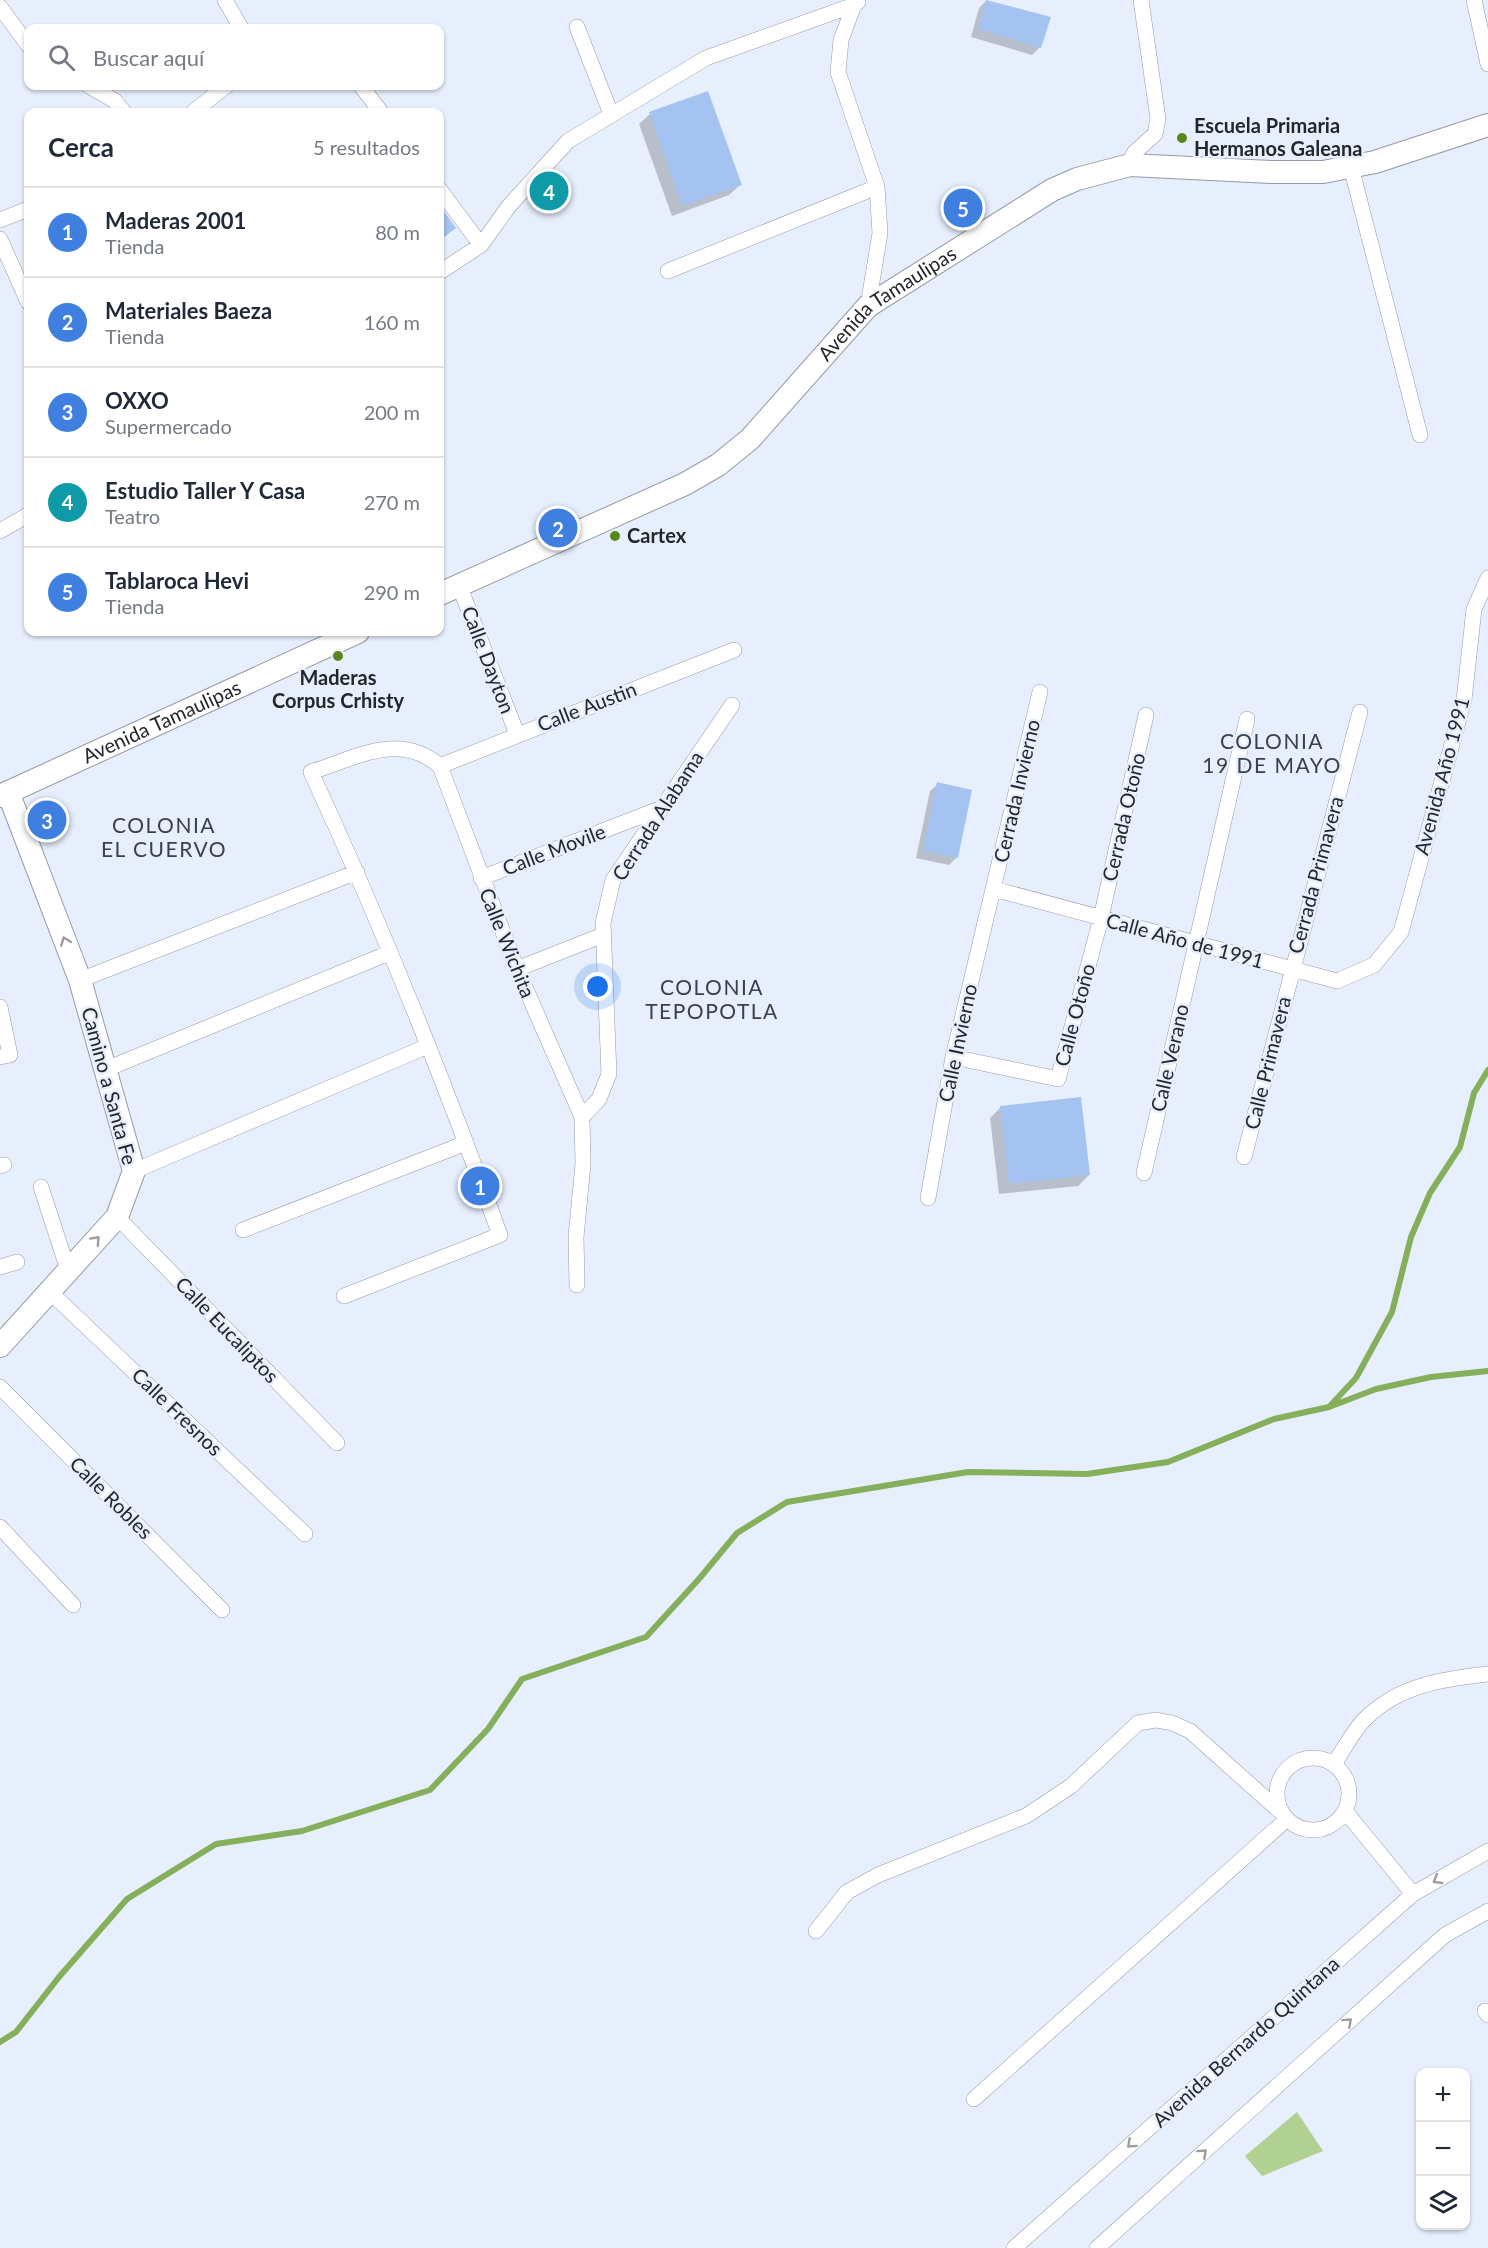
<!DOCTYPE html>
<html lang="es">
<head>
<meta charset="utf-8">
<style>
  :root { --surface:#fff; --page:#f6f6f7; --text:#1f2937; --muted:#747a83; --line:#e0e1e3; --accent:#ea580c }
  body { margin:0; font-family:Lato,sans-serif; background:var(--page); color:var(--text) }
  .controls { position:absolute; right:18px; bottom:18px; display:grid; overflow:hidden; border-radius:12px; box-shadow:0 2px 4px #0004 }
  .controls button { width:54px; height:54px; display:grid; place-items:center; padding:0; border:0; border-bottom:2px solid var(--line); background:var(--surface); color:var(--text); font:30px sans-serif }
  .you { position:absolute; left:598px; top:987px; width:21px; height:21px; margin:-15px; border:4px solid #fff; border-radius:50%; background:#1a73e8; box-shadow:0 0 0 9px #1a73e833 }
  .badge { display:grid; place-items:center; width:39px; height:39px; border-radius:50%; background:var(--accent); color:#fff; font-size:20px; font-weight:700 }
  .pin { position:absolute; translate:-50% -50%; border:3px solid #fff; box-shadow:0 2px 6px #0006 }
  .list { margin:0; padding:0; list-style:none }
  h2 { display:flex; justify-content:space-between; align-items:center; height:78px; margin:0; padding:0 24px; font-size:26px }
  h2 small { font-size:20px; font-weight:400; color:var(--muted) }
  .list li { display:grid; grid-template-columns:39px 1fr auto; gap:18px; align-items:center; box-sizing:border-box; height:90px; padding:0 24px; border-top:2px solid var(--line) }
  .list b { display:block; font-size:22px; white-space:nowrap }
  .list p { margin:0; font-size:20px; white-space:nowrap; color:var(--muted) }
  .list em { font-size:20px; font-style:normal; color:var(--muted) }
  .icon { flex:none; width:33px; height:33px; fill:none; stroke:currentColor; stroke-width:2; stroke-linecap:round; stroke-linejoin:round }
  .map { position:relative; flex:none; width:1488px; height:2248px; overflow:hidden }
  .search { position:absolute; background:var(--surface); box-shadow:0 2px 4px #0004; left:24px; top:24px; width:420px; height:66px; display:flex; align-items:center; gap:15px; box-sizing:border-box; padding:0 21px; border-radius:12px; color:var(--muted); font-size:22px }
  .panel { position:absolute; background:var(--surface); box-shadow:0 2px 4px #0004; left:24px; top:108px; width:420px; height:528px; border-radius:12px }
  .map>svg:first-child { display:block }
  .green { fill:#b1d193 }
  .shadow { fill:#0003 }
  .lines { fill:none; stroke-linecap:round; stroke-linejoin:round }
  .stream { stroke:#85af5a; stroke-width:6 }
  .building { fill:#a5c3f1 }
  .street-casing { stroke:#939aa7; stroke-width:16 }
  .secondary-casing { stroke:#939aa7; stroke-width:24 }
  .street { stroke:#fff; stroke-width:15 }
  .secondary { stroke:#fff; stroke-width:22 }
  .oneway { stroke:#9c9da0 }
  .poi-dot { fill:#59881a; stroke:#e7effd; stroke-width:2 }
  .labels { text-anchor:middle; stroke-width:5; stroke-linejoin:round; paint-order:stroke }
  .poi-label { font-size:20px; font-weight:bold; fill:#23262b; stroke:#e7effd; text-anchor:start }
  .street-label { font-size:20px; fill:#23262b; stroke:#e7effd }
  .neighbourhood-label { font-size:21px; letter-spacing:1.5px; fill:#3a414b; stroke:#e7effd }
</style>
</head>
<body>
<div class="map">
<svg width="1488" height="2248" viewBox="0 0 1488 2248">
  <rect width="100%" height="100%" fill="#e7effd"/>
  <path class="green" d="M 1297,2112 L 1323,2151 L 1262,2176 L 1245,2156 Z"/>
  <path class="shadow" d="M 987,0 L 1040,47 L 1032,55 L 971,37 L 979,8 Z
    M 707,93 L 740,185 L 729,195 L 672,216 L 639,124 L 650,114 Z
    M 440,208 L 454,228 L 440,241 Z
    M 938,784 L 957,857 L 949,865 L 916,858 L 930,791 Z
    M 1001,1107 L 1089,1175 L 1078,1186 L 999,1194 L 990,1118 Z"/>
  <g class="lines">
    <path class="stream" d="M 1329,1407 L 1356,1378 L 1392,1312 L 1411,1237 L 1430,1193 L 1460,1147 L 1474,1093 L 1488,1070
      M 0,2042 L 16,2032 L 59,1977 L 127,1899 L 216,1844 L 302,1831 L 430,1790 L 488,1729 L 522,1679 L 646,1637 L 699,1579 L 737,1533 L 787,1502 L 968,1472 L 1087,1474 L 1168,1462 L 1274,1419 L 1329,1407 L 1376,1389 L 1431,1377 L 1488,1371"/>
  </g>
  <path class="building" d="M 986,0 L 1051,17 L 1041,48 L 978,29 Z
    M 708,91 L 742,185 L 682,206 L 649,112 Z
    M 440,206 L 456,228 L 440,240 Z
    M 937,782 L 972,790 L 958,858 L 923,850 Z
    M 1081,1097 L 1090,1175 L 1009,1184 L 1000,1106 Z"/>
  <g class="lines">
    <g class="street-casing">
      <path id="street" d="M 225,0 L 241,28
        M 1474,0 L 1488,64
        M 858,2 L 854,5 L 841,40 L 838,72 L 877,187 L 880,233 L 868,306
        M 0,7 L 28,45
        M 577,27 L 611,114
        M 89,86 L 115,101 L 124,112
        M 361,86 L 381,112
        M 193,112 L 226,86
        M 1130,165 L 1134,153 L 1155,134 L 1158,119 L 1141,0
        M 1351,167 L 1420,435
        M 440,190 L 481,245
        M 0,220 L 28,209
        M 0,239 L 28,302
        M 668,271 L 877,187
        M 440,272 L 481,245 L 509,206 L 568,141 L 706,58 L 854,5
        M 0,531 L 28,515
        M 459,585 L 517,734
        M 440,766 L 517,969 L 582,1117 L 583,1164 L 576,1237 L 577,1285
        M 440,766 L 734,650
        M 481,878 L 662,808
        M 994,889 L 1337,981 L 1374,965 L 1401,932 L 1464,700 L 1474,609 L 1488,578
        M 517,969 L 603,935
        M 80,980 L 357,872
        M 0,1007 L 10,1055 L 0,1057
        M 953,1057 L 1058,1079 L 1101,918 L 1146,715
        M 104,1070 L 389,953
        M 582,1117 L 599,1099 L 609,1074 L 603,923 L 613,880 L 732,705
        M 1244,1157 L 1360,712
        M 0,1166 L 4,1165
        M 134,1171 L 428,1046
        M 1144,1173 L 1247,719
        M 41,1187 L 68,1270
        M 928,1198 L 953,1057 L 1040,692
        M 117,1217 L 337,1443
        M 243,1230 L 466,1143
        M 0,1267 L 17,1262
        M 49,1291 L 305,1534
        M 344,1296 L 500,1235 C 443,1078 381,923 311,772 C 356,758 399,731 440,766
        M 0,1387 L 222,1610
        M 0,1527 L 73,1605
        M1277 1794a36 36 0 1 1 72 0a36 36 0 1 1-72 0Z
        M 1334,1764 C 1344,1749 1353,1731 1365,1719 C 1399,1685 1443,1679 1488,1674
        M 1345,1811 L 1413,1894
        M 816,1931 L 847,1892 L 878,1875 L 1026,1816 L 1071,1786 L 1138,1723 L 1156,1720 L 1172,1723 L 1190,1731 L 1283,1814
        M 1485,2011 L 1488,2015
        M 974,2099 L 1287,1819
        M 1014,2248 L 1413,1894 L 1488,1851
        M 1097,2248 L 1445,1935 L 1488,1911"/>
    </g>
    <g class="secondary-casing">
      <g id="secondary">
        <path id="s1" d="M 440,594 L 685,484 L 718,465 L 750,439 L 868,306 L 1052,190 L 1077,179 L 1130,165 L 1271,172 L 1323,172 L 1375,162 L 1488,125"/>
        <path id="s2" d="M 0,796 L 358,632"/>
        <path d="M 0,1346 L 117,1217 L 134,1171 L 80,980 L 8,792"/>
      </g>
    </g>
    <use href="#street" class="street"/>
    <use href="#secondary" class="secondary"/>
  </g>
  <defs><path id="oneway-chevron" d="M-2-3.5L2.5 0L-2 3.5" fill="none" stroke-width="1.6" stroke-linecap="round" stroke-linejoin="round" transform="scale(1.5)"/></defs>
  <g class="oneway">
    <use href="#oneway-chevron" transform="translate(65 941) rotate(-111)"/>
    <use href="#oneway-chevron" transform="translate(96 1240) rotate(-47)"/>
    <use href="#oneway-chevron" transform="translate(1437 1880) rotate(150)"/>
    <use href="#oneway-chevron" transform="translate(1348 2022) rotate(-42)"/>
    <use href="#oneway-chevron" transform="translate(1131 2144) rotate(138)"/>
    <use href="#oneway-chevron" transform="translate(1203 2153) rotate(-42)"/>
  </g>
  <g class="poi-dot">
    <circle cx="1182" cy="138" r="6"/>
    <circle cx="615" cy="536" r="6"/>
    <circle cx="338" cy="656" r="6"/>
  </g>
  <g class="labels">
    <g class="poi-label">
      <text x="1194" y="133">Escuela Primaria<tspan x="1194" dy="23">Hermanos Galeana</tspan></text>
      <text x="627" y="543">Cartex</text>
      <text x="338" y="685" text-anchor="middle">Maderas<tspan x="338" dy="23">Corpus Crhisty</tspan></text>
    </g>
    <g class="street-label">
      <text dy="7" stroke="none"><textPath href="#s1" startOffset="542">Avenida Tamaulipas</textPath></text>
      <text transform="translate(488 660) rotate(69)" y="7">Calle Dayton</text>
      <text transform="translate(587 707) rotate(-21)" y="7">Calle Austin</text>
      <text dy="7" stroke="none"><textPath href="#s2" startOffset="178">Avenida Tamaulipas</textPath></text>
      <text transform="translate(1442 776) rotate(-75)" y="7">Avenida Año 1991</text>
      <text transform="translate(1017 791) rotate(-77)" y="7">Cerrada Invierno</text>
      <text transform="translate(658 816) rotate(-57)" y="7">Cerrada Alabama</text>
      <text transform="translate(1124 817) rotate(-77)" y="7">Cerrada Otoño</text>
      <text transform="translate(554 850) rotate(-21)" y="7">Calle Movile</text>
      <text transform="translate(1316 875) rotate(-75)" y="7">Cerrada Primavera</text>
      <text transform="translate(1185 941) rotate(15)" y="7">Calle Año de 1991</text>
      <text transform="translate(507 943) rotate(68)" y="7">Calle Wichita</text>
      <text transform="translate(1075 1015) rotate(-75)" y="7">Calle Otoño</text>
      <text transform="translate(958 1043) rotate(-78)" y="7">Calle Invierno</text>
      <text transform="translate(1170 1058) rotate(-77)" y="7">Calle Verano</text>
      <text transform="translate(1268 1063) rotate(-76)" y="7">Calle Primavera</text>
      <text transform="translate(109 1086) rotate(75)" y="7">Camino a Santa Fe</text>
      <text transform="translate(227 1330) rotate(46)" y="7">Calle Eucaliptos</text>
      <text transform="translate(177 1412) rotate(44)" y="7">Calle Fresnos</text>
      <text transform="translate(111 1498) rotate(45)" y="7">Calle Robles</text>
      <text transform="translate(1246 2042) rotate(-42)" y="7">Avenida Bernardo Quintana</text>
    </g>
    <g class="neighbourhood-label">
      <text x="1272" y="749">COLONIA<tspan x="1272" dy="24">19 DE MAYO</tspan></text>
      <text x="164" y="833">COLONIA<tspan x="164" dy="24">EL CUERVO</tspan></text>
      <text x="712" y="995">COLONIA<tspan x="712" dy="24">TEPOPOTLA</tspan></text>
    </g>
  </g>
</svg>
<div class="controls">
<button>+</button>
<button>−</button>
<button><svg class="icon" aria-label="layers" viewBox="0 0 24 24"><path d="M12 4l9 5-9 5-9-5zM3 14l9 5 9-5"/></svg></button>
</div>
<div class="you"></div>
<div class="pin badge" style="left:480px;top:1186px;background:#3f7fe0">1</div>
<div class="pin badge" style="left:558px;top:528px;background:#3f7fe0">2</div>
<div class="pin badge" style="left:47px;top:820px;background:#3f7fe0">3</div>
<div class="pin badge" style="left:549px;top:191px;background:#0f9aa8">4</div>
<div class="pin badge" style="left:963px;top:208px;background:#3f7fe0">5</div>
<div class="search"><svg class="icon" aria-label="search" viewBox="0 0 24 24"><circle cx="10" cy="10" r="6"/><path d="M15 15l6 6"/></svg>Buscar aquí</div>
<section class="panel">
<h2>Cerca<small>5 resultados</small></h2>
<ul class="list">
<li><span class="badge" style="background:#3f7fe0">1</span><div><b>Maderas 2001</b><p>Tienda</p></div><em>80 m</em></li>
<li><span class="badge" style="background:#3f7fe0">2</span><div><b>Materiales Baeza</b><p>Tienda</p></div><em>160 m</em></li>
<li><span class="badge" style="background:#3f7fe0">3</span><div><b>OXXO</b><p>Supermercado</p></div><em>200 m</em></li>
<li><span class="badge" style="background:#0f9aa8">4</span><div><b>Estudio Taller Y Casa</b><p>Teatro</p></div><em>270 m</em></li>
<li><span class="badge" style="background:#3f7fe0">5</span><div><b>Tablaroca Hevi</b><p>Tienda</p></div><em>290 m</em></li>
</ul>
</section>
</div>
</body>
</html>
